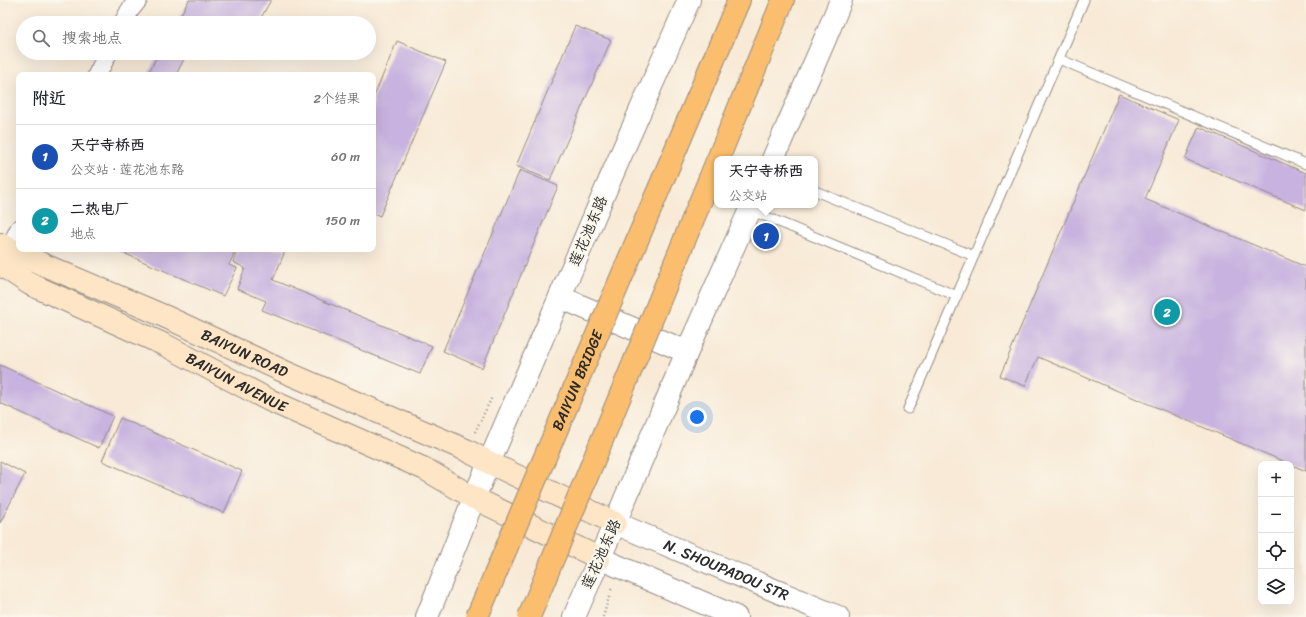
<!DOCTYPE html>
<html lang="zh">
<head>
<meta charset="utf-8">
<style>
  :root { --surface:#fff; --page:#f2f2f2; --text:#202124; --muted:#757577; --line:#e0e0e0; --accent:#d93025 }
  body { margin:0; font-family:Sriracha,"LXGW WenKai TC",sans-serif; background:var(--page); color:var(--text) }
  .controls { position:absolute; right:12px; bottom:12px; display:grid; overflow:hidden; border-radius:8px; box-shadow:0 4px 16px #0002 }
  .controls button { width:36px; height:36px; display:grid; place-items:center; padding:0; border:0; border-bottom:1px solid var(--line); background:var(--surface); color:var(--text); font:20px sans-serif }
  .you { position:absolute; left:697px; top:417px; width:14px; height:14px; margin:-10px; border:3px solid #fff; border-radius:50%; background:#1a73e8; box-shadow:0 0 0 6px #1a73e833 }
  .badge { display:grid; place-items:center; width:26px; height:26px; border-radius:50%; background:var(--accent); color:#fff; font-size:13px; font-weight:700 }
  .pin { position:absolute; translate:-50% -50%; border:2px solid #fff; box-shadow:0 1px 4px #0006 }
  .popup { position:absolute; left:714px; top:156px; width:104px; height:52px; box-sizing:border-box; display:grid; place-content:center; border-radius:8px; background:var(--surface); filter:drop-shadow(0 1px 3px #0005); font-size:13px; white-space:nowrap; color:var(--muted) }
  .popup b { font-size:15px; color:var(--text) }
  .popup::after { content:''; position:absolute; left:50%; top:100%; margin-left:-8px; border:8px solid transparent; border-top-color:var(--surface) }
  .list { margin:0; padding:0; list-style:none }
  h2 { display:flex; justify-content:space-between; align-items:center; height:52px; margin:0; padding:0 16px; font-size:17px }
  h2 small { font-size:13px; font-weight:400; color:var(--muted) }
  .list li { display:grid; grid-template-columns:26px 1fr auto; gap:12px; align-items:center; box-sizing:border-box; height:64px; padding:0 16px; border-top:1px solid var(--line) }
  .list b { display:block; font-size:15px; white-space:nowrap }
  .list p { margin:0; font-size:13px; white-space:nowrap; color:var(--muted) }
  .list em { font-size:13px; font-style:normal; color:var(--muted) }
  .icon { flex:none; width:22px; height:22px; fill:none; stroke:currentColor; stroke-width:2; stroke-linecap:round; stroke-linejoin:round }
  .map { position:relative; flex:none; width:1306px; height:617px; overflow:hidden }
  .search { position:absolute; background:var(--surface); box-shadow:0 4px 16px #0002; left:16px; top:16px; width:360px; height:44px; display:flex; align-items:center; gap:10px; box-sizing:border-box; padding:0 14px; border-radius:22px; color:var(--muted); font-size:15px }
  .panel { position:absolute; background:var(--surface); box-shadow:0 4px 16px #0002; left:16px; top:72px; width:360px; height:180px; border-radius:8px }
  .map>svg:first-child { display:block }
  .building { fill:#c8b2df }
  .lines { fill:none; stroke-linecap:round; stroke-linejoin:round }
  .service-casing { stroke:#928a81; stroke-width:11 }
  .minor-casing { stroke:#928a81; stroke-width:20 }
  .tertiary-casing { stroke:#928a81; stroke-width:24 }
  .secondary-casing { stroke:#928a81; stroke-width:24 }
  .trunk-casing { stroke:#928a81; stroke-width:24 }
  .path { stroke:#928a81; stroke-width:2.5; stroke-dasharray:1 3; stroke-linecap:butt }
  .service { stroke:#fff; stroke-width:9 }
  .minor { stroke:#fff; stroke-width:18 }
  .tertiary { stroke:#fff; stroke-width:22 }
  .secondary { stroke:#fde5c5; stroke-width:22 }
  .trunk { stroke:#fabe6e; stroke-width:22 }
  .trunk-bridge-casing { stroke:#928a81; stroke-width:24; stroke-linecap:butt }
  .trunk-bridge { stroke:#fabe6e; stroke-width:22 }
  .labels { text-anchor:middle; stroke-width:4; stroke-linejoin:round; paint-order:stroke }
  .street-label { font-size:15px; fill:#2b2b2b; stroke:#fbf7ec }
</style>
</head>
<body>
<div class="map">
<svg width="1306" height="617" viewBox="0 0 1306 617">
  <rect width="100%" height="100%" fill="#fbf7ec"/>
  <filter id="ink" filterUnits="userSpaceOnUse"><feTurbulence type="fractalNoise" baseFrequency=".025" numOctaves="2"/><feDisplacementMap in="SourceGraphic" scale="8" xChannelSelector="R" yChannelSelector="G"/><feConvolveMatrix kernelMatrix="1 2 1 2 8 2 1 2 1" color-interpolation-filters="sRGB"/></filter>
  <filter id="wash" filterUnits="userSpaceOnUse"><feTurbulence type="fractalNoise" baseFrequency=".012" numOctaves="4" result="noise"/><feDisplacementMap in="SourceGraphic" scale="16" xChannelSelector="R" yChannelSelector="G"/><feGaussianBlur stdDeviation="0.9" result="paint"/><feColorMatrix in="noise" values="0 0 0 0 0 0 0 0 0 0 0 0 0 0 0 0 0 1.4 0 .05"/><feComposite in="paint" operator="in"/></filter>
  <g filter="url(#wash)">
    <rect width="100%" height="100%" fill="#f8ead7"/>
    <g id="blocks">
      <path class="building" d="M 189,0 L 271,0 L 258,23 L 176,23 Z
        M 575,26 L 611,40 L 550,180 L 516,166 Z
        M 397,41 L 446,62 L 380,216 L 373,213 L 373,99 Z
        M 159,53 L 187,53 L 176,75 L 147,75 Z
        M 1119,94 L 1179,120 L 1145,199 L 1306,267 L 1306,471 L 1038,357 L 1025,386 L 1000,376 Z
        M 1199,127 L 1306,173 L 1306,210 L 1185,159 Z
        M 520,170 L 558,186 L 482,368 L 443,351 Z
        M 114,249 L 236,249 L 229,265 L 237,268 L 223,296 Z
        M 238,249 L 286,249 L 273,280 L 432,346 L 420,374 L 262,310 L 266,301 L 237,289 L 245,268 L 233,262 Z
        M 0,365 L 113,416 L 99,448 L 0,403 Z
        M 120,418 L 242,471 L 224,513 L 102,461 Z
        M 0,461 L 25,474 L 0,523 Z"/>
    </g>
  </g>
  <g filter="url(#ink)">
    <use href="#blocks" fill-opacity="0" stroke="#928a81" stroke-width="1"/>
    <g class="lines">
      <g class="service-casing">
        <path id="service" d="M 1059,59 L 1306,164
          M 815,191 L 974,256
          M 750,210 L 957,296
          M 908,409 L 1084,0"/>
      </g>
      <g class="minor-casing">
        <path id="minor" d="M 123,23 L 130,10 L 138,0
          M 97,75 L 108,53
          M 4,261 L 19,229"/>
      </g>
      <g class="tertiary-casing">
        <g id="tertiary">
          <path d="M 773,159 L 825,39 L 841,0"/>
          <path d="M 560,297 L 687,352"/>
          <path id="s1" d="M 615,523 L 838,617"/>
          <path d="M 599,558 L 736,617"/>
          <path d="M 427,617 L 474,498 L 612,175 L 689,0"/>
          <path d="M 574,617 L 615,523 L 687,352 L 752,205"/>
        </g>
      </g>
      <g class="secondary-casing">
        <g id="secondary">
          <path id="s2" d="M 0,244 L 42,264 L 164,316 L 283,371 L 466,450 L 490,463 L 615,523"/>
          <path id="s3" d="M 0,264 L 30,284 L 165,345 L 269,400 L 425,469 L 474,498 L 599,558"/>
        </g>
      </g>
      <g class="trunk-casing">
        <path id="trunk" d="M 678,144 L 739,0
          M 718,159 L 783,0"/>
      </g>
      <path class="path" d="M 475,432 L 492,397
        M 603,617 L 612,587"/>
      <use href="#service" class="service"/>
      <use href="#minor" class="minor"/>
      <use href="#tertiary" class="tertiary"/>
      <use href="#secondary" class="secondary"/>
      <use href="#trunk" class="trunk"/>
      <g class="trunk-bridge-casing">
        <g id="trunk-bridge">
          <path id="s4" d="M 477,617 L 678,144"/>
          <path d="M 529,617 L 717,161"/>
        </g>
      </g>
      <use href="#trunk-bridge" class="trunk-bridge"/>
    </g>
  </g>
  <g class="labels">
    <g class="street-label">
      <text transform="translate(588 231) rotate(-67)" y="5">莲花池东路</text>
      <text dy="5" stroke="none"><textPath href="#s2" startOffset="268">BAIYUN ROAD</textPath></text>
      <text dy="5" stroke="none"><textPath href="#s4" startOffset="257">BAIYUN BRIDGE</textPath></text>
      <text dy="5" stroke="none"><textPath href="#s3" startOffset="265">BAIYUN AVENUE</textPath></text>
      <text transform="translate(601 554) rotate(-66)" y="5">莲花池东路</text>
      <text dy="5" stroke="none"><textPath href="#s1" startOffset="121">N. SHOUPADOU STR</textPath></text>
    </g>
  </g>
</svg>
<div class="controls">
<button>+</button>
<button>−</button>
<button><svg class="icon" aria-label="locate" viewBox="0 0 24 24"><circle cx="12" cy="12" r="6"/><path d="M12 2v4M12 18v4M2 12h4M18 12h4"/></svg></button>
<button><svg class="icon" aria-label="layers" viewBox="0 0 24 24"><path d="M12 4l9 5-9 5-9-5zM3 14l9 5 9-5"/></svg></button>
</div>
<div class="you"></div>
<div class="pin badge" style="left:766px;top:236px;background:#1a4fb4">1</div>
<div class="popup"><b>天宁寺桥西</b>公交站</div>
<div class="pin badge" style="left:1167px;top:312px;background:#0f9aa8">2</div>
<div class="search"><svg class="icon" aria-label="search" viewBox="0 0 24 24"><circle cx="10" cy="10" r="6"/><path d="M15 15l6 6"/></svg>搜索地点</div>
<section class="panel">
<h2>附近<small>2个结果</small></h2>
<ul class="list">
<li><span class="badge" style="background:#1a4fb4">1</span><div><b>天宁寺桥西</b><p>公交站 · 莲花池东路</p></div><em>60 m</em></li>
<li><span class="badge" style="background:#0f9aa8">2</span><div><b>二热电厂</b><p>地点</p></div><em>150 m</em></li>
</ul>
</section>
</div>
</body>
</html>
